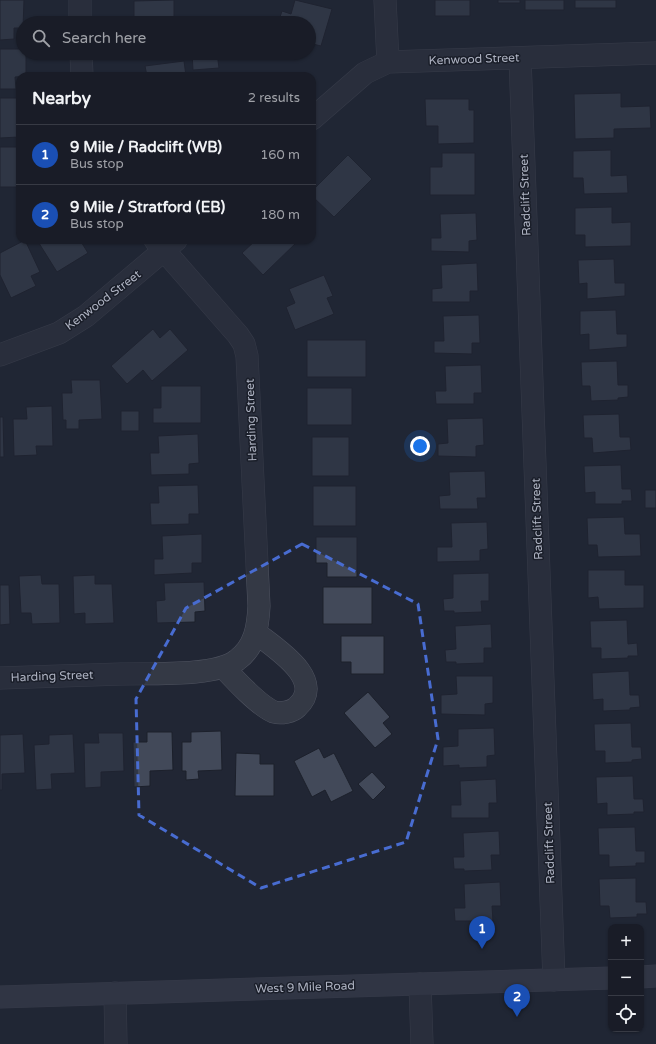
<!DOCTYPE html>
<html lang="en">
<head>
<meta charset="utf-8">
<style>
  :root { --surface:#191c27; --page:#262933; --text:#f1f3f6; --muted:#9fa1a7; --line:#373a44; --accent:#87a0ee }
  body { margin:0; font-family:"Varela Round",sans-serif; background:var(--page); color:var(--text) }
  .controls { position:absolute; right:12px; bottom:12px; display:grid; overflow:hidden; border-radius:8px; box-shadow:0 1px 3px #0004 }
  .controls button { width:36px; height:36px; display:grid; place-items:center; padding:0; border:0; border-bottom:1px solid var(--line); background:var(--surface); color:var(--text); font:20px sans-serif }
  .you { position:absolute; left:420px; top:446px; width:14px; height:14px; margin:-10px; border:3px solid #fff; border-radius:50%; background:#1a73e8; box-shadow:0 0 0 6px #1a73e833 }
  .badge { display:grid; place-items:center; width:26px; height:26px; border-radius:50%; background:var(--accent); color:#fff; font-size:13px; font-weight:700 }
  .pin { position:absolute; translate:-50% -33px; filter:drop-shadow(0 1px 2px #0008) }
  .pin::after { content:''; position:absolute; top:21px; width:14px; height:12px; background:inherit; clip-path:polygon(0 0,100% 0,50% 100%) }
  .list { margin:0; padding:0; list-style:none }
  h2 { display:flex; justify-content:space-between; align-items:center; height:52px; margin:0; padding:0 16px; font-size:17px }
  h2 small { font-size:13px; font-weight:400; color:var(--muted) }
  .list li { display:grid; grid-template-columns:26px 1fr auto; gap:12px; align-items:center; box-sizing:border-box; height:60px; padding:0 16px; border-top:1px solid var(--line) }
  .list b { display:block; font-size:15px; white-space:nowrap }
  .list p { margin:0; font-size:13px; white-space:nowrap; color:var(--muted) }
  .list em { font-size:13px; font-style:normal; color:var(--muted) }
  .icon { flex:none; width:22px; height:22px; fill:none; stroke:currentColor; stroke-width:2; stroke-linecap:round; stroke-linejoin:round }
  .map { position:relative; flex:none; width:656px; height:1044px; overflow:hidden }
  .search { position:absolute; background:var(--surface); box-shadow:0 1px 3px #0004; left:16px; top:16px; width:300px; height:44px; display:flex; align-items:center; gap:10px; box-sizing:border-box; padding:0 14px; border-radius:22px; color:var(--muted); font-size:15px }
  .panel { position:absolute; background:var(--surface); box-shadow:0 1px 3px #0004; left:16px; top:72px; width:300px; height:172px; border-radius:12px }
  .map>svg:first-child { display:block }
  .building { fill:#424959; stroke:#1c202b }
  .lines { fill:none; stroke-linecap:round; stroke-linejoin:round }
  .minor-casing { stroke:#4f5360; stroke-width:23 }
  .secondary-casing { stroke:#4f5360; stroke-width:23 }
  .minor { stroke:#343945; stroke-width:22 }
  .secondary { stroke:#434758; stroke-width:22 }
  .marked { fill:none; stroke:#486cd1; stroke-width:3; stroke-dasharray:8 5; stroke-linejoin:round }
  .labels { text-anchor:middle; stroke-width:3; stroke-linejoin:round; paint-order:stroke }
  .street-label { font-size:12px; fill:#aeb3c2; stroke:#1a1e29 }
</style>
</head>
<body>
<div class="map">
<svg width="656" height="1044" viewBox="0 0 656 1044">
  <rect width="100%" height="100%" fill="#212634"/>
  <path class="building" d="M 0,0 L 24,0 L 23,28 L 14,28 L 14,39 L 0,40 Z
    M 174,0 L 174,23 L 183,23 L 134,23 L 134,1 Z
    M 295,0 L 332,9 L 321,46 L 309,43 L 309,23 L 278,23 L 282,11 L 291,14 Z
    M 435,0 L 470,0 L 470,16 L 435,16 Z
    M 498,0 L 520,0 L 520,3 L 498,3 Z
    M 525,0 L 564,0 L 564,10 L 525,10 Z
    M 575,0 L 616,0 L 616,8 L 575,8 Z
    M 229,19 L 229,23 L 206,23 L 206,20 Z
    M 0,49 L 23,49 L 23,53 L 26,53 L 26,76 L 15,77 L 16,89 L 0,89 Z
    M 192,53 L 217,53 L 219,68 L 193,70 Z
    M 184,61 L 186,76 L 147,76 L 145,66 Z
    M 621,93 L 621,107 L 650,106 L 651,128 L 614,129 L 614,138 L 575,139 L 574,94 Z
    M 0,98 L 20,98 L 19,137 L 0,138 Z
    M 425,99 L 469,99 L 469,110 L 474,110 L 474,143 L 438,144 L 438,126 L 426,126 Z
    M 0,147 L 20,147 L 20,187 L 0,187 Z
    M 611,150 L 611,176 L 627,175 L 628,193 L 584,194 L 583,178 L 573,178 L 573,151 Z
    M 442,153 L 475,153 L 475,195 L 430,195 L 430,167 L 442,167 Z
    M 348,155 L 372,179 L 334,217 L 312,196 L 312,191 Z
    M 612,207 L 612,223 L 631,222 L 631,246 L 585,247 L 585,235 L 575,235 L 575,208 Z
    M 476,213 L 477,240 L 469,241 L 469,252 L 431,251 L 431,238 L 441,238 L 440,214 Z
    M 25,240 L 40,272 L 31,276 L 36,286 L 11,298 L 0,275 L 0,253 Z
    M 37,240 L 80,240 L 88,253 L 57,272 Z
    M 256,240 L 297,240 L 298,241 L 263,275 L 242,253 Z
    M 614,259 L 615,283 L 625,283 L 625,296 L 587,299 L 587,283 L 579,284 L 578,260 Z
    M 477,263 L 478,291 L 470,291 L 470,302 L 432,302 L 432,289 L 442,288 L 441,265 Z
    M 324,275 L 333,296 L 327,298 L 334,314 L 295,330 L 286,307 L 295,303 L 289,289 Z
    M 616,310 L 617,334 L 627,334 L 627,347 L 589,350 L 589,334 L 580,335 L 580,311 Z
    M 479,315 L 480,343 L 472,343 L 472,354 L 434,353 L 434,341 L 444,341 L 443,316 Z
    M 153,329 L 160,338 L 170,329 L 188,350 L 152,381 L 143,370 L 127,384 L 111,366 Z
    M 307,340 L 366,340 L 366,377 L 307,377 Z
    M 617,361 L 618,385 L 628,385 L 628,397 L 618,398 L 618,400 L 591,401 L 590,386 L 582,386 L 581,362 Z
    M 481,365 L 482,393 L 474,393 L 474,404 L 436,404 L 435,391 L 446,391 L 445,366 Z
    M 71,380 L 100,380 L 102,419 L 79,420 L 79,429 L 66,429 L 66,420 L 63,420 L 62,393 L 72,393 Z
    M 161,386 L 201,386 L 201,423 L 153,423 L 153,408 L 161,408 Z
    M 307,388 L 352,388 L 352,425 L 307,425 Z
    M 52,406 L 53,446 L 36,446 L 37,455 L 14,456 L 13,419 L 27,419 L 26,407 Z
    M 121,411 L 139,411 L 139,431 L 121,431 Z
    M 619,414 L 620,437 L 630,437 L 631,450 L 593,453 L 592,438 L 584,438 L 583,415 Z
    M 0,417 L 3,417 L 4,457 L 0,457 Z
    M 483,418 L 484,445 L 476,446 L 476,457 L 438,456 L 438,444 L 448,443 L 447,419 Z
    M 198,434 L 199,463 L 189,464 L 189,474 L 151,475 L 150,453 L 159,453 L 158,436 Z
    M 312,437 L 349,437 L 349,476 L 312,476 Z
    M 621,465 L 622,489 L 631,489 L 632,501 L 622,501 L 622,504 L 595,504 L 595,492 L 585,493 L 584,466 Z
    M 485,471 L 486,498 L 477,498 L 478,509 L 440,509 L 439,496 L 450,495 L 449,472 Z
    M 198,485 L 199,514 L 189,514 L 189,524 L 151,525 L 150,503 L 159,503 L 158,486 Z
    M 313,486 L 356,486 L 356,526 L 313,526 Z
    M 645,490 L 656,490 L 656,508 L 645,508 Z
    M 624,517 L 625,534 L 640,534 L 641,556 L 598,557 L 597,545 L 588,545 L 587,518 Z
    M 487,522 L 488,549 L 480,550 L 480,561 L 437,562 L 437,547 L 452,547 L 451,523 Z
    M 202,534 L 202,563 L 192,563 L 192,573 L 154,575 L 154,559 L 163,559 L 162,536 Z
    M 316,537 L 357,537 L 357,577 L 327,577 L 327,563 L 316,563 Z
    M 588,570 L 625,570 L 625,585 L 644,585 L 644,608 L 599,609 L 598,597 L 588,598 Z
    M 489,573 L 489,601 L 481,601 L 482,612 L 454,613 L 454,611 L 444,611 L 443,599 L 453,598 L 453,574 Z
    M 41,575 L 42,584 L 59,584 L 60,623 L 32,624 L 31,613 L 21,613 L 19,576 Z
    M 95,575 L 95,584 L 112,584 L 114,623 L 85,624 L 85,613 L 74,614 L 73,576 Z
    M 204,582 L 205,611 L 195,612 L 195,622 L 157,623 L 156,601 L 165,600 L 164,583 Z
    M 0,585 L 9,585 L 10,624 L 0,625 Z
    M 323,587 L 372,587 L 372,624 L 323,624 Z
    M 627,620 L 628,644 L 637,643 L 638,656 L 628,656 L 628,658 L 601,659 L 601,648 L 591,648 L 590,621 Z
    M 491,624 L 492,648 L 484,648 L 484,663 L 456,664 L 456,662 L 446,662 L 445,650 L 456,649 L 455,626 Z
    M 341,636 L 384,636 L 384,674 L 351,674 L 351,662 L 341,662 Z
    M 629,671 L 630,695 L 639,695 L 640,707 L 630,708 L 630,710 L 603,711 L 603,699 L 593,700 L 592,673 Z
    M 456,676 L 493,676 L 493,703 L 485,704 L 485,715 L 441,714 L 441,695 L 457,694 Z
    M 368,692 L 390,717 L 383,723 L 392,734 L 375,748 L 344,713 Z
    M 631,723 L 632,747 L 641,747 L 642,759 L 632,760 L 632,762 L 605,763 L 605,751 L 595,751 L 594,724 Z
    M 494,728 L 495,755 L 487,756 L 487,767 L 459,768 L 459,765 L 443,766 L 443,747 L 458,746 L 458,729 Z
    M 221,731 L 222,770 L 198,771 L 199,779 L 186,780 L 186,771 L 182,771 L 182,742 L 191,742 L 191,732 Z
    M 147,732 L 172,732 L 173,770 L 150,771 L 150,786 L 134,787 L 133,742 L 147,742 Z
    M 98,733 L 123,733 L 124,771 L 101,772 L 101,787 L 85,788 L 84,743 L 99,743 Z
    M 23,734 L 25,773 L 2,774 L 2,790 L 0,790 L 0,735 Z
    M 73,734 L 75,773 L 51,774 L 52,789 L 36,790 L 34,745 L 49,744 L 49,735 Z
    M 319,748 L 324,758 L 334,753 L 353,791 L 331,802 L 325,790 L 312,797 L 294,761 Z
    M 236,753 L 260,754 L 260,764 L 274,764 L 274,796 L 235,796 Z
    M 372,772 L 386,787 L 373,800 L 358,784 Z
    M 633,776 L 634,799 L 643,799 L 644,812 L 634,812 L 634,814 L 607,815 L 607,803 L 597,804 L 596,777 Z
    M 496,779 L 497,803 L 489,803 L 489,818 L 451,818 L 451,805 L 461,805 L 460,781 Z
    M 635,827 L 636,851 L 645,851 L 645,863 L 636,863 L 636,866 L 609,867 L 609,855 L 599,855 L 598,828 Z
    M 499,831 L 500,855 L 491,855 L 492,870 L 464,871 L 464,869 L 454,869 L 453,857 L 464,857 L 463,833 Z
    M 636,878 L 636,902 L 646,902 L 647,914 L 637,914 L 637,917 L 610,918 L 609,906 L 600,906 L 599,879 Z
    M 500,882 L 501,906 L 492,906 L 493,921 L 455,921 L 454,908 L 465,908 L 464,884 Z"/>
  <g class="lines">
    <g class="minor-casing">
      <path id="minor" d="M 80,0 L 80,23
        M 385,0 L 388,62
        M 81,53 L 82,76
        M 520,58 L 554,980
        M 312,119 L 365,73 L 388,62 L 656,53
        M 0,355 L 59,333 L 86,316 L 176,240
        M 223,667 C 235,680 259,706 274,712 C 281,714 292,712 297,707 C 327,680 275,648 256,633
        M 0,678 C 40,677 81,675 121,674 C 150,673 216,677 237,660 C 255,647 258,627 259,606 L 247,356 L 244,344 L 238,335 L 155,240
        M 420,984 L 422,1044
        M 115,993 L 116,1044"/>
    </g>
    <g class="secondary-casing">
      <path id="secondary" d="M 641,977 L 656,976
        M 0,997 L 611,978"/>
    </g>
    <use href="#minor" class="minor"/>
    <use href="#secondary" class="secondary"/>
  </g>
  <path d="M0 0H656V1044H0ZM 302,544 L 418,604 L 438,739 L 406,842 L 261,888 L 139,815 L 136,699 L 186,608 Z" fill="#212634" fill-opacity=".55" fill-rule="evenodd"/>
  <path class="marked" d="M 302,544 L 418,604 L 438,739 L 406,842 L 261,888 L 139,815 L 136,699 L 186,608 Z"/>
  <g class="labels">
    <g class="street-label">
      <text transform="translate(474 59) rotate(-2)" y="4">Kenwood Street</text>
      <text transform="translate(525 195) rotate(-92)" y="4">Radclift Street</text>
      <text transform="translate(103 300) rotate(-37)" y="4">Kenwood Street</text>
      <text transform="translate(251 420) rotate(-92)" y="4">Harding Street</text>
      <text transform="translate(537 519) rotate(-92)" y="4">Radclift Street</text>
      <text transform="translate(52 676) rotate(-2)" y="4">Harding Street</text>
      <text transform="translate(549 843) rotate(-92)" y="4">Radclift Street</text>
      <text transform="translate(305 987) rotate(-2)" y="4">West 9 Mile Road</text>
    </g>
  </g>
</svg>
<div class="controls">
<button>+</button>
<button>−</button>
<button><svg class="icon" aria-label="locate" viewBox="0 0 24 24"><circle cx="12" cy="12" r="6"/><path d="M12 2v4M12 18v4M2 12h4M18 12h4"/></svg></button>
</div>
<div class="you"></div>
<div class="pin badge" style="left:482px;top:949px;background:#1a4fb4">1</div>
<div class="pin badge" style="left:517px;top:1017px;background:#1a4fb4">2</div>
<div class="search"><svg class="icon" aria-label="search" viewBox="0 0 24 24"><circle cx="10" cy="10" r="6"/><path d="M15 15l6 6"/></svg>Search here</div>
<section class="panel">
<h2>Nearby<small>2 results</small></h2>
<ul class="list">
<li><span class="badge" style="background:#1a4fb4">1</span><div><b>9 Mile / Radclift (WB)</b><p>Bus stop</p></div><em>160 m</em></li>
<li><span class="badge" style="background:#1a4fb4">2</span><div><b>9 Mile / Stratford (EB)</b><p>Bus stop</p></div><em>180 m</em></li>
</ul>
</section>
</div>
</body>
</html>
